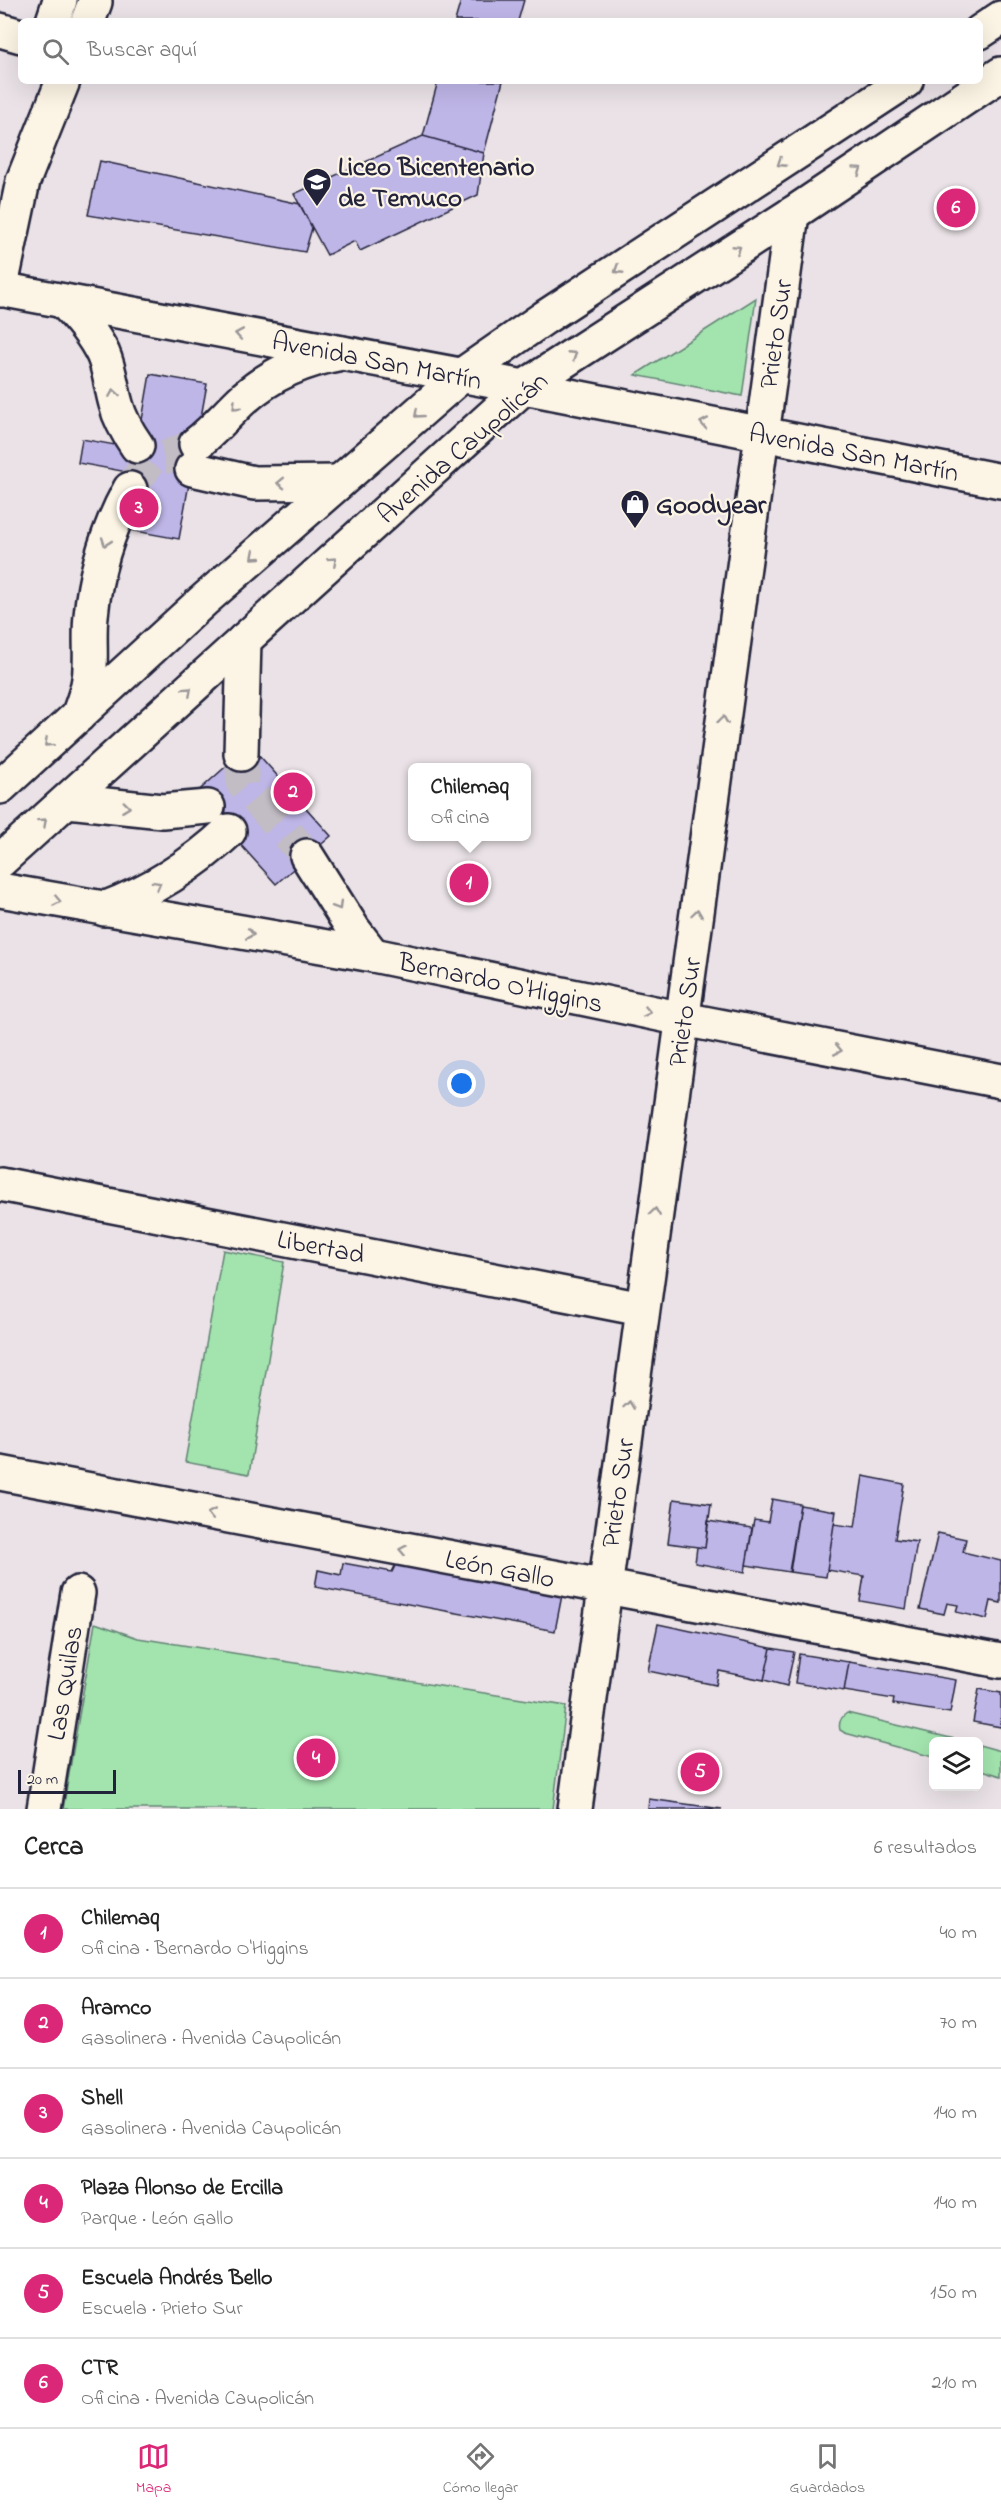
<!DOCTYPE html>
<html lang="es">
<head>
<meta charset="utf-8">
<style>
  :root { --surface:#fff; --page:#f2f2f2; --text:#222; --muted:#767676; --line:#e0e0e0; --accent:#db2777 }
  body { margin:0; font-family:"Indie Flower",sans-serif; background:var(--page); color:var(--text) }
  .controls { position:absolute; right:18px; bottom:18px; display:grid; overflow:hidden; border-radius:9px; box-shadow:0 6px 24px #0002 }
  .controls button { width:54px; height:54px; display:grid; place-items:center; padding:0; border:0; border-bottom:2px solid var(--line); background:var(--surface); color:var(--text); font:30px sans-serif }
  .scale { position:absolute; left:18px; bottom:15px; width:98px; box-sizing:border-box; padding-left:6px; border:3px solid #22223b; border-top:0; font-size:16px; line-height:21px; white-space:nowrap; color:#22223b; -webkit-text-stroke:4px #fcf5e5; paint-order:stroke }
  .you { position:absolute; left:462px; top:1084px; width:21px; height:21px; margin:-15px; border:4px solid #fff; border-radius:50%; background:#1a73e8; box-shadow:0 0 0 9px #1a73e833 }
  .badge { display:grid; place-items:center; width:39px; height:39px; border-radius:50%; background:var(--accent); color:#fff; font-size:20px; font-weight:700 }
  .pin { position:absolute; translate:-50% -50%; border:3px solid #fff; box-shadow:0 2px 6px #0006 }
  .popup { position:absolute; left:408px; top:763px; width:123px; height:78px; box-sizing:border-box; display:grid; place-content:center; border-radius:9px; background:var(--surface); filter:drop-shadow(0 2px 4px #0005); font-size:20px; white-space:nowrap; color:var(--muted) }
  .popup b { font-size:22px; color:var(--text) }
  .popup::after { content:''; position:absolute; left:50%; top:100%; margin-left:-12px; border:12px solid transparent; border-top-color:var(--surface) }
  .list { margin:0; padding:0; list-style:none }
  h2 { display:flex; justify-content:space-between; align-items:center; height:78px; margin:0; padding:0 24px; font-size:26px }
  h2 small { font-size:20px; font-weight:400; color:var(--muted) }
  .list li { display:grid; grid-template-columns:39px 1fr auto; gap:18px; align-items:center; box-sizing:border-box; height:90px; padding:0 24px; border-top:2px solid var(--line) }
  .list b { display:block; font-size:22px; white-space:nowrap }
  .list p { margin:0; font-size:20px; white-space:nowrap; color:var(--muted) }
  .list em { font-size:20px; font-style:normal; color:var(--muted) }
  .icon { flex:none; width:33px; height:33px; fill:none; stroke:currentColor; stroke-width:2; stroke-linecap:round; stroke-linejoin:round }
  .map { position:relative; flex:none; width:1001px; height:1809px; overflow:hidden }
  .search { position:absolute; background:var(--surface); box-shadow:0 6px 24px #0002; left:18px; right:18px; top:18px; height:66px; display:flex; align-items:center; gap:15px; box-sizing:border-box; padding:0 21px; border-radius:9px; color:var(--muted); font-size:22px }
  .sheet { height:618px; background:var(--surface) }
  nav { display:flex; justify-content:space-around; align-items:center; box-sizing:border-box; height:84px; border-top:2px solid var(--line); background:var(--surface); font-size:16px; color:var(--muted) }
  nav a { display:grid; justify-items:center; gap:3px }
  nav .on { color:var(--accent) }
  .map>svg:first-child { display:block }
  .green { fill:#a3e4ae; stroke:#628374; stroke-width:1.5 }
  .building { fill:#bfb6e8; stroke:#22223b; stroke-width:1.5 }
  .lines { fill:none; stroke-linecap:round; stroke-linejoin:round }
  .minor-tunnel { stroke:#c2bcc4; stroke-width:33; stroke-dasharray:33 16; stroke-linecap:butt }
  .minor-casing { stroke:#22223b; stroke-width:38 }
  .major-casing { stroke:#22223b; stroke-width:38 }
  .minor { stroke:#fcf5e5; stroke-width:33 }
  .major { stroke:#fcf5e5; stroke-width:33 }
  .oneway { stroke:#9a9698 }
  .labels { text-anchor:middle; stroke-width:4.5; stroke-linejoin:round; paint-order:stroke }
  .poi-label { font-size:27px; font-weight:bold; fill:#22223b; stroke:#fcf5e5; text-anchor:start }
  .street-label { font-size:27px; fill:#22223b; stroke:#fcf5e5 }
</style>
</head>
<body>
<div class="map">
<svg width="1001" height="1809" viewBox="0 0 1001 1809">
  <rect width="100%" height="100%" fill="#eae2e6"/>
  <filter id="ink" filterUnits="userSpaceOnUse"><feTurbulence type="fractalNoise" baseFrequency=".0167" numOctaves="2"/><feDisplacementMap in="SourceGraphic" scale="12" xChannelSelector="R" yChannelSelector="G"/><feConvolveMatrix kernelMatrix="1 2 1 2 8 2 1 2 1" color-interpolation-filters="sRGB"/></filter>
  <g filter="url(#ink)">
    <path class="green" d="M 756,298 L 742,396 L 635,375 Z
      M 223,1250 L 284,1262 L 249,1474 L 185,1462 Z
      M 95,1623 L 138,1638 L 566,1706 L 553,1809 L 63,1809 Z
      M 847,1713 L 963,1741 L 934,1742 L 933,1757 L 845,1733 L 840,1730 C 838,1722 841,1717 847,1713 Z
      M 979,1745 L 1001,1751 L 1001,1776 L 979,1769 Z"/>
    <path class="building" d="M 461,0 L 524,0 L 518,21 L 455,21 Z
      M 438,81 L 503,81 L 484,153 L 423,136 Z
      M 423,136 L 484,153 L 478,195 L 360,251 L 355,241 L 327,255 L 294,194 Z
      M 100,161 L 300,204 L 312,228 L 305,252 L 88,215 Z
      M 150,374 L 207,384 L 179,539 L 124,529 L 133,473 L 78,463 L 82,439 L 137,449 Z
      M 250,745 L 331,836 L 276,884 L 195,794 Z
      M 863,1476 L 904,1484 L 895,1539 L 917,1542 L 906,1609 L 860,1601 L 864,1576 L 827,1570 L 834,1524 L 855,1527 Z
      M 674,1499 L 711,1504 L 705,1548 L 668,1543 Z
      M 772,1499 L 800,1504 L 789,1572 L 746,1565 L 754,1520 L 768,1522 Z
      M 800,1505 L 836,1511 L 826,1577 L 790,1572 Z
      M 708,1521 L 752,1528 L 745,1572 L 695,1563 L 697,1547 L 705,1548 Z
      M 938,1533 L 966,1539 L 963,1552 L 1001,1561 L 1001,1603 L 991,1601 L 987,1619 L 956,1612 L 958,1605 L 947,1603 L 944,1614 L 920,1609 Z
      M 343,1563 L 392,1572 L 396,1564 L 562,1595 L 555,1631 L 315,1587 L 318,1570 L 341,1575 Z
      M 658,1624 L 771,1648 L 764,1680 L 719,1671 L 716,1685 L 648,1671 Z
      M 771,1648 L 794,1652 L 787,1686 L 764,1680 Z
      M 799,1654 L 849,1662 L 844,1691 L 795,1683 Z
      M 849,1662 L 956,1680 L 950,1713 L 893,1704 L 894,1699 L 844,1691 Z
      M 979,1689 L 1001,1693 L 1001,1727 L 973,1722 Z
      M 649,1799 L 722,1809 L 648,1809 Z"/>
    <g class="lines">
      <path class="minor-tunnel" d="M 130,489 L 150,460 L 167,457 L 196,444
        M 241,754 L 243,784 L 307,856"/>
      <g class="minor-casing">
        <path id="minor" d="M 53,21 L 60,0
          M 88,21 L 95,2
          M 0,30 L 21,36
          M 0,290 L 23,181 L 63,81
          M 63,301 C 79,317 93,333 103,354 C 110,370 111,387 116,404 C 120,420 128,433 137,446
          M 196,444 C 214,430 227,414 243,399 C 272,373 304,360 342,353
          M 192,469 L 254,483 L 339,482
          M 78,716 C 84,700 90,684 90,667 C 91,650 89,633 91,616 C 95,571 108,529 130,489
          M 241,754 L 244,640
          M 68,801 L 162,811 L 208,807
          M 307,856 L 353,929 L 373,955
          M 104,909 C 151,891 192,866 229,831
          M 0,1184 L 642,1309
          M 0,1473 L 1001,1661
          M 44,1809 L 78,1593
          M 575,1809 L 792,214"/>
      </g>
      <g class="major-casing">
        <path id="major" d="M 980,32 L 1001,18
          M 0,289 L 524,387 L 1001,481
          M 0,787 L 203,601 L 462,375 L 544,318 L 906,81
          M 0,861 L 524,387 L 792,214 L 1001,74
          M 0,890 L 373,955 L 683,1019 L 1001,1081"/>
      </g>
      <use href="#minor" class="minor"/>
      <use href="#major" class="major"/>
    </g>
    <defs><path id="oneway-chevron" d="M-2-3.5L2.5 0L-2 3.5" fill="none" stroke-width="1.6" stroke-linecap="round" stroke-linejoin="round" transform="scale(1.5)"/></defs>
    <g class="oneway">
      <use href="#oneway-chevron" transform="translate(781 163) rotate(147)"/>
      <use href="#oneway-chevron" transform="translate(858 170) rotate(-34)"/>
      <use href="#oneway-chevron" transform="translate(737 249) rotate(-33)"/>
      <use href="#oneway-chevron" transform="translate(618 270) rotate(147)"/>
      <use href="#oneway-chevron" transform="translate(239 334) rotate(-170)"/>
      <use href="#oneway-chevron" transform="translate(573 355) rotate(-33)"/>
      <use href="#oneway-chevron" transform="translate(114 393) rotate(-99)"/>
      <use href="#oneway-chevron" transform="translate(236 406) rotate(136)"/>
      <use href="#oneway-chevron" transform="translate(418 414) rotate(139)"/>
      <use href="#oneway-chevron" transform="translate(704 423) rotate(-169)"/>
      <use href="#oneway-chevron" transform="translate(281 483) rotate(179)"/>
      <use href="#oneway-chevron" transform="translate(106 542) rotate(109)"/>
      <use href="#oneway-chevron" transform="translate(255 556) rotate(139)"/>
      <use href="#oneway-chevron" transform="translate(333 561) rotate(-42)"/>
      <use href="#oneway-chevron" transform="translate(188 691) rotate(-42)"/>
      <use href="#oneway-chevron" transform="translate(723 720) rotate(-82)"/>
      <use href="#oneway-chevron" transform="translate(48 743) rotate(138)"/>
      <use href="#oneway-chevron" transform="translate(126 807) rotate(7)"/>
      <use href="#oneway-chevron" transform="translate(43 822) rotate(-42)"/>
      <use href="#oneway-chevron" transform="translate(157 885) rotate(-29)"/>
      <use href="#oneway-chevron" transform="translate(57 901) rotate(11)"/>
      <use href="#oneway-chevron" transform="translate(338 906) rotate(59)"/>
      <use href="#oneway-chevron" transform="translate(697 913) rotate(-82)"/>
      <use href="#oneway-chevron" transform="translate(250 934) rotate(10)"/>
      <use href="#oneway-chevron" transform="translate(647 1012) rotate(12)"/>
      <use href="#oneway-chevron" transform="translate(838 1050) rotate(11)"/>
      <use href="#oneway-chevron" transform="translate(655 1212) rotate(-82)"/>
      <use href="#oneway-chevron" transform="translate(629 1405) rotate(-82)"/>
      <use href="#oneway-chevron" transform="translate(211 1514) rotate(-169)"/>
      <use href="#oneway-chevron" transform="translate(403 1550) rotate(-169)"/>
    </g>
  </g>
  <defs>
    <g id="school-pin" transform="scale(1.5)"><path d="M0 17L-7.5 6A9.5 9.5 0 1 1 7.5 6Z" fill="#22223b" stroke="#fcf5e5"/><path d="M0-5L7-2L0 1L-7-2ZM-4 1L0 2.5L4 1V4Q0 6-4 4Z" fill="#fff"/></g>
    <g id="shop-pin" transform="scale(1.5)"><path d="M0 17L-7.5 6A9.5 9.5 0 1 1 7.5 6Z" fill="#22223b" stroke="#fcf5e5"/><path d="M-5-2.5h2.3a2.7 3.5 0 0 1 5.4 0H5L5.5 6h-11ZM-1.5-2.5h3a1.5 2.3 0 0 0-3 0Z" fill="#fff"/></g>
  </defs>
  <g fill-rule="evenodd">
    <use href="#school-pin" x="317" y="182"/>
    <use href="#shop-pin" x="635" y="504"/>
  </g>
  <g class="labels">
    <g class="poi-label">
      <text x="338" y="175">Liceo Bicentenario<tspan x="338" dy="31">de Temuco</tspan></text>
      <text x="656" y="513">Goodyear</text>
    </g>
    <g class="street-label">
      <text transform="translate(775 334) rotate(-82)" y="9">Prieto Sur</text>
      <text transform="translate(377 360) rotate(11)" y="9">Avenida San Martín</text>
      <text transform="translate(462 447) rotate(-41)" y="9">Avenida Caupolicán</text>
      <text transform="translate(854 452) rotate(11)" y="9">Avenida San Martín</text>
      <text transform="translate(501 982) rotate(12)" y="9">Bernardo O'Higgins</text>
      <text transform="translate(684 1012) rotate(-82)" y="9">Prieto Sur</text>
      <text transform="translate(321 1246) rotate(11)" y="9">Libertad</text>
      <text transform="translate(617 1493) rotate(-82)" y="9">Prieto Sur</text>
      <text transform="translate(500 1568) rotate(11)" y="9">León Gallo</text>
      <text transform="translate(64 1683) rotate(-81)" y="9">Las Quilas</text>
    </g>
  </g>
</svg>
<div class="controls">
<button><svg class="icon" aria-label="layers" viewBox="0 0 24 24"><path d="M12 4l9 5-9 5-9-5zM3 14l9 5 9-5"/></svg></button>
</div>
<div class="scale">20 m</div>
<div class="you"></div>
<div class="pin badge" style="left:469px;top:883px">1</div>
<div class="popup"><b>Chilemaq</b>Oficina</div>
<div class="pin badge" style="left:293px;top:792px">2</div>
<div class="pin badge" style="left:139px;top:508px">3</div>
<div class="pin badge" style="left:316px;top:1758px">4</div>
<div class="pin badge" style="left:700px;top:1772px">5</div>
<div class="pin badge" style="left:956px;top:208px">6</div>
<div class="search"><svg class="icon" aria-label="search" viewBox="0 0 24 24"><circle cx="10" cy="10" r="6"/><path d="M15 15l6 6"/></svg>Buscar aquí</div>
</div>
<section class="sheet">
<h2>Cerca<small>6 resultados</small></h2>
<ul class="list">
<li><span class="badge">1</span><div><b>Chilemaq</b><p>Oficina · Bernardo O'Higgins</p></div><em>40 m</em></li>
<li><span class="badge">2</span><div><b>Aramco</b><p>Gasolinera · Avenida Caupolicán</p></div><em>70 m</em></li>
<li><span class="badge">3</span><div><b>Shell</b><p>Gasolinera · Avenida Caupolicán</p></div><em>140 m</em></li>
<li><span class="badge">4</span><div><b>Plaza Alonso de Ercilla</b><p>Parque · León Gallo</p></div><em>140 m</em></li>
<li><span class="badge">5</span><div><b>Escuela Andrés Bello</b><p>Escuela · Prieto Sur</p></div><em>150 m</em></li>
<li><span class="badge">6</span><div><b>CTR</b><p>Oficina · Avenida Caupolicán</p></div><em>210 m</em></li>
</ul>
</section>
<nav>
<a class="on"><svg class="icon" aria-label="map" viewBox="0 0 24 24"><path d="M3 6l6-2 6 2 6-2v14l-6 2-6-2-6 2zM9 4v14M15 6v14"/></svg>Mapa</a>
<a><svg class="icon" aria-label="directions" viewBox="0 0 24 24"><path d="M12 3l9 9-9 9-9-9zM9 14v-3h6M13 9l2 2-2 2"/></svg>Cómo llegar</a>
<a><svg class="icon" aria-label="saved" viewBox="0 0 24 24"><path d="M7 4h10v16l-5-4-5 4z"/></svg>Guardados</a>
</nav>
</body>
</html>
